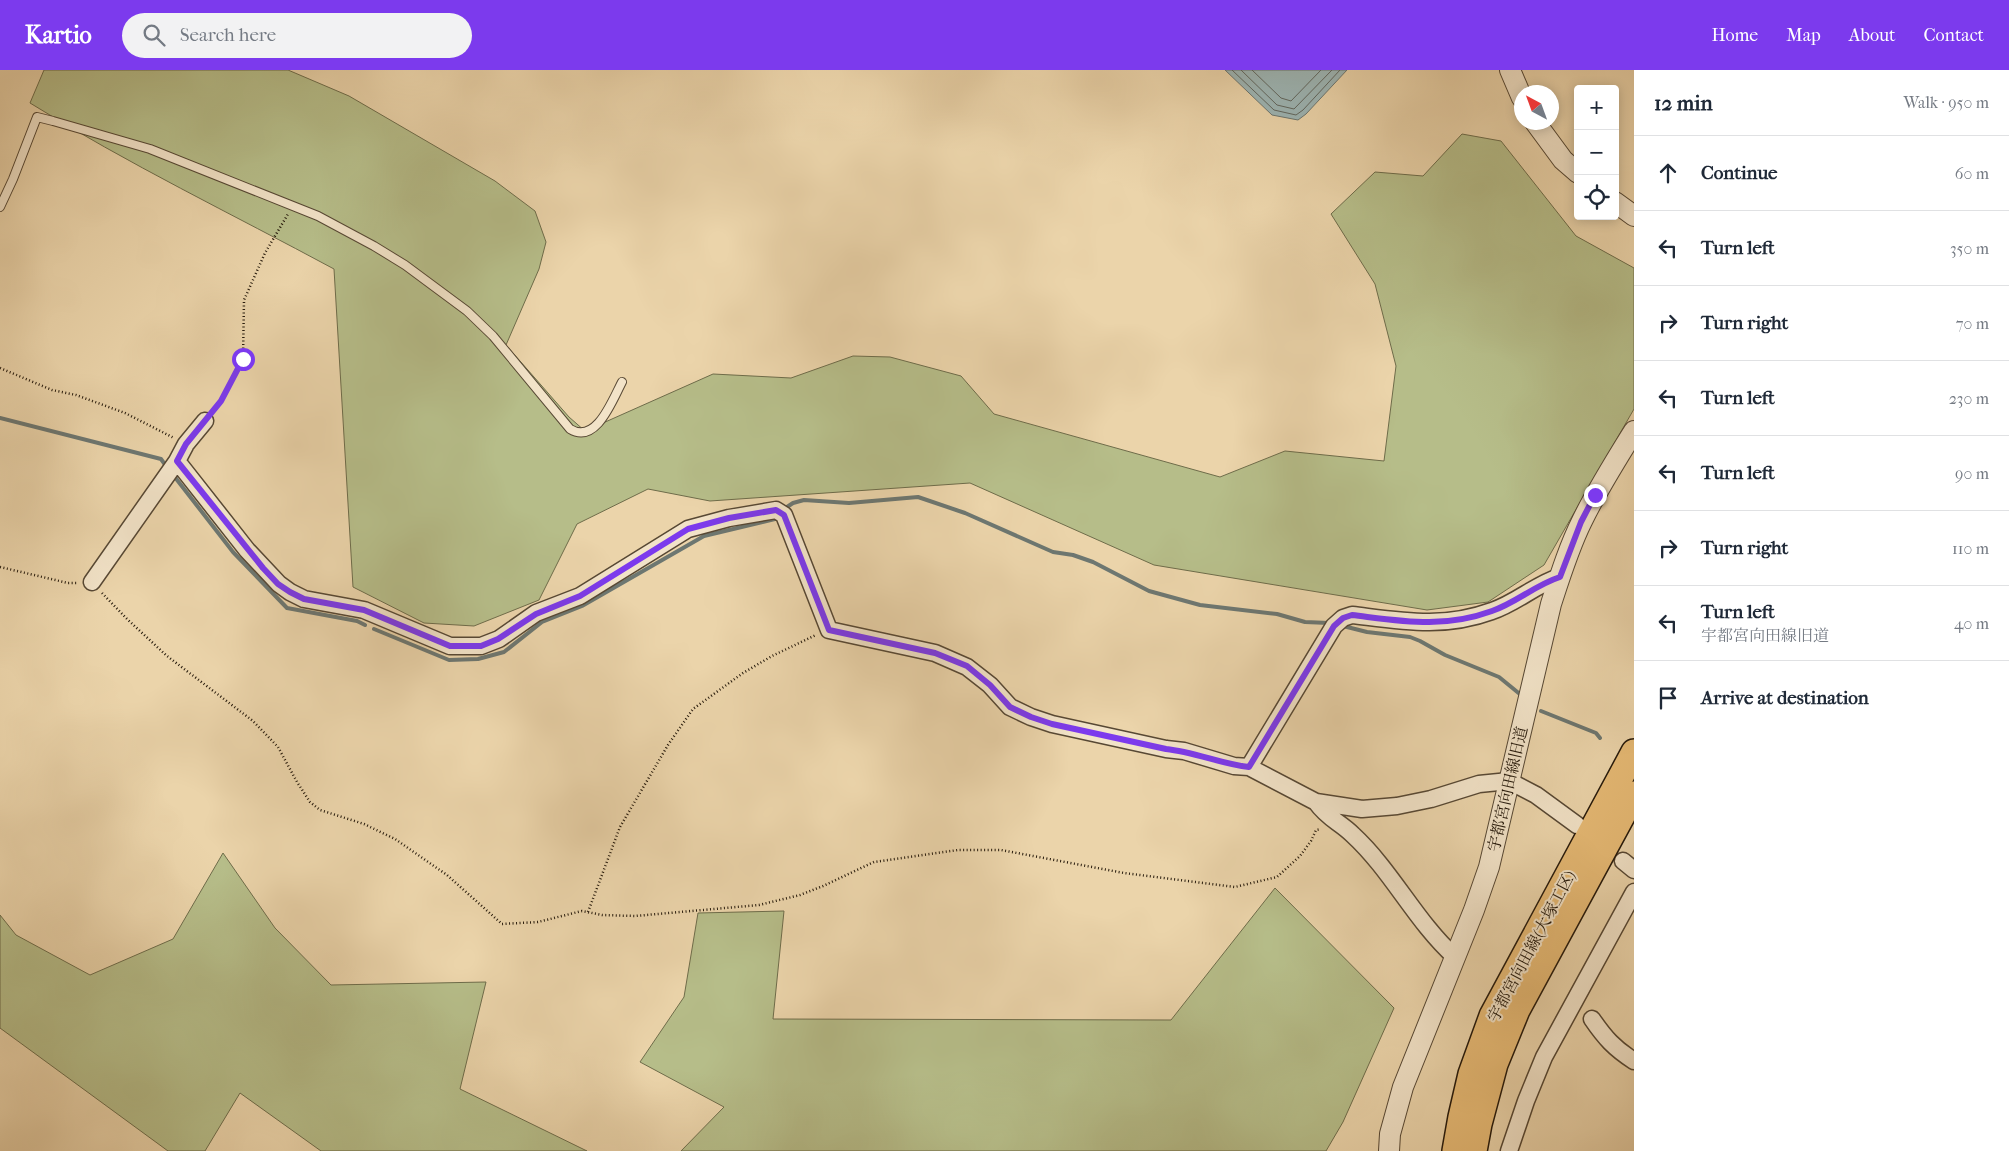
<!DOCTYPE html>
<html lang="en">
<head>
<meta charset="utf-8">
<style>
  :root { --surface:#fff; --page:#f2f2f3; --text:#1f2937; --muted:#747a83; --line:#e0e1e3; --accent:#7c3aed }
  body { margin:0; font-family:"IM FELL French Canon","Noto Serif JP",serif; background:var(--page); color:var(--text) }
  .controls { position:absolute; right:15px; top:15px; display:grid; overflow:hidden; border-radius:5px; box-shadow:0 2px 12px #0003 }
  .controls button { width:45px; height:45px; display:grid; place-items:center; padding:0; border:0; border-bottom:1px solid var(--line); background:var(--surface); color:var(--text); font:25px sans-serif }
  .compass { position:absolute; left:1514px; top:15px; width:45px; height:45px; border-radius:50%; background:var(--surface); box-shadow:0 2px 12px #0003; rotate:319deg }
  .stop { position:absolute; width:15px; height:15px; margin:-11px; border:4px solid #7c3aed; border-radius:50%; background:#fff }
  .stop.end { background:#7c3aed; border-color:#fff; box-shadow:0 1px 5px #0008 }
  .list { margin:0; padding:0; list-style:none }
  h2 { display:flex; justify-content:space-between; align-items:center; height:65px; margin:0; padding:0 20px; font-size:21px }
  h2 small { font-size:16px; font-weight:400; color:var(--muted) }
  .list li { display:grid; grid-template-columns:32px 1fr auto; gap:15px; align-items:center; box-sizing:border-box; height:75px; padding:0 20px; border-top:1px solid var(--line) }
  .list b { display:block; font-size:19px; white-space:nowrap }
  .list p { margin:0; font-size:16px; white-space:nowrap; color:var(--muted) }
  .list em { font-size:16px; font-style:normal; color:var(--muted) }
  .icon { flex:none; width:28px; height:28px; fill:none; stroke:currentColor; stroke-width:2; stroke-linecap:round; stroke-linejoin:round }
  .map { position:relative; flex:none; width:1634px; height:1081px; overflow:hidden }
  header { display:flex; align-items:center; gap:30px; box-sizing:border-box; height:70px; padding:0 25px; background:var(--accent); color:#fff }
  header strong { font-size:24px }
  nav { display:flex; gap:28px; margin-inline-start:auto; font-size:18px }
  .search { width:350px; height:45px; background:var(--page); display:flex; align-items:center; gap:12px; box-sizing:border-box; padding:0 18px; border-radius:28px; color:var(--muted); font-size:19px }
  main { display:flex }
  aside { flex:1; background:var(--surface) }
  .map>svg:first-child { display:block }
  .green { fill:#b6bd89; stroke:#6e6c4a }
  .water { fill:#9db5b4; stroke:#6d7771 }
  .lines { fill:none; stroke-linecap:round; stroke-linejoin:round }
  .shore { stroke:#626860; stroke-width:1 }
  .stream { stroke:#6d7771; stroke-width:4 }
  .service-casing { stroke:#574834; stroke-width:10 }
  .minor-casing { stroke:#574834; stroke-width:19 }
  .tertiary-casing { stroke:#574834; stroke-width:22 }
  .primary-casing { stroke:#261a0c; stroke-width:28 }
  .path { stroke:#261a0c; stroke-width:2.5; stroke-dasharray:1 2.5; stroke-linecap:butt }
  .service { stroke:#f2e3c8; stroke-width:8 }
  .minor { stroke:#f2e3c8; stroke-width:16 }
  .tertiary { stroke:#f2e3c8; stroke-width:20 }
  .primary { stroke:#e6ba75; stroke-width:25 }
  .route { stroke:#7c3aed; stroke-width:6 }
  .labels { text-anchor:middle; stroke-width:4; stroke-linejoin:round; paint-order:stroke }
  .street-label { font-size:16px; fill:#261a0c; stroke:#f2e3c8 }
</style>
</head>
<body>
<header>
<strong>Kartio</strong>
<div class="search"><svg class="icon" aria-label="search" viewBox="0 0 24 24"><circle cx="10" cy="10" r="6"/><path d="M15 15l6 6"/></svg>Search here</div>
<nav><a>Home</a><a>Map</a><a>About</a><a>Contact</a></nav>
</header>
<main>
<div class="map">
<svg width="1634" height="1081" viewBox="0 0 1634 1081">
  <rect width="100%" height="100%" fill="#ebd4aa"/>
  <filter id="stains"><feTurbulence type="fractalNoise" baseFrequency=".004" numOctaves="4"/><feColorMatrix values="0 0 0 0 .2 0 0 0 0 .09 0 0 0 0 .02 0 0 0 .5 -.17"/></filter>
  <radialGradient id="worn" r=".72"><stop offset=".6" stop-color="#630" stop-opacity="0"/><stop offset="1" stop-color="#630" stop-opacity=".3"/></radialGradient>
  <path class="green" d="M 44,0 L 288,0 L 349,26 L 495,111 L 535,141 L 546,172 L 539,199 L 506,275 L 569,347 L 585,361 L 713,304 L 791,308 L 853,286 L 890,287 L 961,306 L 994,344 L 1220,407 L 1285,381 L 1384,391 L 1396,296 L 1375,214 L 1331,144 L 1375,102 L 1423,106 L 1462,64 L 1501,71 L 1576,166 L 1634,198 L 1634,339 L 1544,495 L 1488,532 L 1427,540 L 1154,495 L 970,413 L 710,431 L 648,419 L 577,454 L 539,530 L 474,556 L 424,553 L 353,517 L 334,199 C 232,144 128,94 30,33 Z
    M 223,783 L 275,858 L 331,915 L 486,912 L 460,1019 L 587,1081 L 321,1081 L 240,1023 L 205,1081 L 168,1081 L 0,958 L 0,845 L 16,865 L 90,905 L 173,869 Z
    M 1275,818 L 1394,938 L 1343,1052 L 1326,1081 L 681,1081 L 724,1037 L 640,992 L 684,927 L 698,843 L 784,841 L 773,949 L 1171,950 Z"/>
  <path class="water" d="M 1225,0 L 1347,0 L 1306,44 L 1298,50 L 1272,45 Z"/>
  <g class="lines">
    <path class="shore" d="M 1232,0 L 1274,40 L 1296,45 L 1303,40 L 1340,0
      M 1241,0 L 1277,35 L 1294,39 L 1332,0
      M 1252,0 L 1281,28 L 1291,31 L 1321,0"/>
    <path class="stream" d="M 0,348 L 161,389 L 166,396
      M 174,406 L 233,482 L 287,538 L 357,551 L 365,555
      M 787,437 L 793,433 L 804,430 L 849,433 L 918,427 L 965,443 L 1053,482 L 1073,485 L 1093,492 L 1149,521 L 1200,535 L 1277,544 L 1305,552 L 1329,553
      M 1343,556 L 1367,562 L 1410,567 L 1420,571 L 1445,585 L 1499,607 L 1521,625
      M 374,559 L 449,590 L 478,589 L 504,582 L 542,552 L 582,536 L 704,466 L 779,448
      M 1541,641 L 1596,663 L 1600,668"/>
    <g class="service-casing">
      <path id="service" d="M 0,137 L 13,109 L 37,47 L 53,51 L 150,79 L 318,146 L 374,176 L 405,195 L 467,241 L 493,266 L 570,359 C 596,375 612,331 622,312"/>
    </g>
    <g class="minor-casing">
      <path id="minor" d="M 177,391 L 247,480 L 279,514 L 290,522 L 304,529 L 364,540 L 450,576 L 481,576 L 499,569 L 536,543 L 580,526 L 688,459 L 729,448 L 776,440 L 784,445 L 829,560 L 935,583 L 967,597 L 990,615 L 1010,637 L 1031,647 L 1052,654 L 1166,679 L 1184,681 L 1234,696 L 1249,697 L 1316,732 L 1362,739 L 1397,736 L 1431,729 L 1479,714 L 1509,711 L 1536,725 L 1577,755
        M 92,512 L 177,391 L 186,374 L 205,351
        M 1249,697 L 1334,556 L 1343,548 L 1352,545 C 1402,551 1443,559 1492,541 C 1516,533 1535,515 1559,507
        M 1316,732 C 1329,750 1339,751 1353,765 C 1392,801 1416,852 1455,887
        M 1623,791 L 1634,800
        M 1592,949 C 1605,968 1614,978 1634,991
        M 1509,1081 L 1526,1031 L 1544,987 L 1634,822"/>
    </g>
    <g class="tertiary-casing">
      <path id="tertiary" d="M 1510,0 L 1522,28
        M 1535,52 L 1563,90 L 1578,103
        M 1615,132 L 1634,146
        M 1389,1081 L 1390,1064 L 1403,1017 L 1474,840 L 1489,797 L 1551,534 C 1560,506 1569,477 1582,451 C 1597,420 1616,390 1634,361"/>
    </g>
    <g class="primary-casing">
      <path id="primary" d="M 1455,1081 L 1461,1047 L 1471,1004 L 1492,946 L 1634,682
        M 1474,1081 L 1479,1054 L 1495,994 L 1517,940 L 1634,724"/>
    </g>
    <path class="path" d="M 0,298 L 52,320 L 76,325 L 125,343 L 174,368
      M 213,340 L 221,331 L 243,289 L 244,230 L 265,183 L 288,144
      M 0,497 L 68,513 L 78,513
      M 102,523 L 127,549 L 167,586 L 253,651 L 278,677 L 297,712 L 310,732 L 320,740 L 364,754 L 395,769 L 447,805 L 502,854 L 538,852 L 582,841 L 602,845 L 635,846 L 759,835 L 800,825 L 823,816 L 874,792 L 958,780 L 1001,780 L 1124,803 L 1235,817 L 1277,807 L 1300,786 L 1311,771 L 1316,760 L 1321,759
      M 588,842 L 620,757 L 668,675 L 693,639 L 743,603 L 772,586 L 816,565"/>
    <use href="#service" class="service"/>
    <use href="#minor" class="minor"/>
    <use href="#tertiary" class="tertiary"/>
    <use href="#primary" class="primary"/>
  </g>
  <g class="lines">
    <path class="route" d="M 243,289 L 221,331 L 186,374 L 177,391 L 263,498 L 278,514 L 290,522 L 304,529 L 364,540 L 450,576 L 481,576 L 498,569 L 536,544 L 580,526 L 688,459 L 729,448 L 776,440 L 784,445 L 829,560 L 935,583 L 967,596 L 990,615 L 1010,637 L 1031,647 L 1052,654 L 1166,679 C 1195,682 1221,694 1249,697 L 1334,556 L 1343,548 L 1352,545 C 1402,551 1443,559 1492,541 C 1516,533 1535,515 1560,507 L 1581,452 L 1595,425"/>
  </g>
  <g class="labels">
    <g class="street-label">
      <text transform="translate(1507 719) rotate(-77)" y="6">宇都宮向田線旧道</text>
      <text transform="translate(1531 876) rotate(-62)" y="6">宇都宮向田線(大塚工区)</text>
    </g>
  </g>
  <rect width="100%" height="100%" filter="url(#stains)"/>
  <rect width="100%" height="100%" fill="url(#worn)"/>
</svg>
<div class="controls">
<button>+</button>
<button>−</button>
<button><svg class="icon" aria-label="locate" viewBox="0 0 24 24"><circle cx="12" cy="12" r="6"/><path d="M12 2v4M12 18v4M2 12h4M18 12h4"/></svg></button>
</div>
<svg class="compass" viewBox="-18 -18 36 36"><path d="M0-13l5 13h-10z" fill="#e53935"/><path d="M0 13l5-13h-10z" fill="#747a83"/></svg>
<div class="stop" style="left:243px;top:289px"></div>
<div class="stop end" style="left:1595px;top:425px"></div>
</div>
<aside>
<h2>12 min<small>Walk · 950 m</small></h2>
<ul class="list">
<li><svg class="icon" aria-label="ahead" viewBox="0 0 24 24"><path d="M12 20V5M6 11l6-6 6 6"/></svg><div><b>Continue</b></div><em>60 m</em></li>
<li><svg class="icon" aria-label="left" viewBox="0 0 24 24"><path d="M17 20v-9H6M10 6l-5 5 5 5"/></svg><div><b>Turn left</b></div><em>350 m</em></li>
<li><svg class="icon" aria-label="right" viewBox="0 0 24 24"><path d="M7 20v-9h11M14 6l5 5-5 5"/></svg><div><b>Turn right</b></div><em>70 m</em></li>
<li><svg class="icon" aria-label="left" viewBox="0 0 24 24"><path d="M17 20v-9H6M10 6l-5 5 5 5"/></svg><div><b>Turn left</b></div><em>230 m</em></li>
<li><svg class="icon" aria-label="left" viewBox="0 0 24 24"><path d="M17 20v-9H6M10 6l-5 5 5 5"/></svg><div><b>Turn left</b></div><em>90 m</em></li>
<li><svg class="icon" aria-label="right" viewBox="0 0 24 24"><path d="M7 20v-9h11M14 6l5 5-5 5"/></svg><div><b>Turn right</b></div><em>110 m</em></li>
<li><svg class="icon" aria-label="left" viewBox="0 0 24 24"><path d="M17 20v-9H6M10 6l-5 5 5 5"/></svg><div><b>Turn left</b><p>宇都宮向田線旧道</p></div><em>40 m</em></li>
<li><svg class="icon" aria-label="arrive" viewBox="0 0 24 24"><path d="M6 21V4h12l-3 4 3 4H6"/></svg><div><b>Arrive at destination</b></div></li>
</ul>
</aside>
</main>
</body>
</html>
